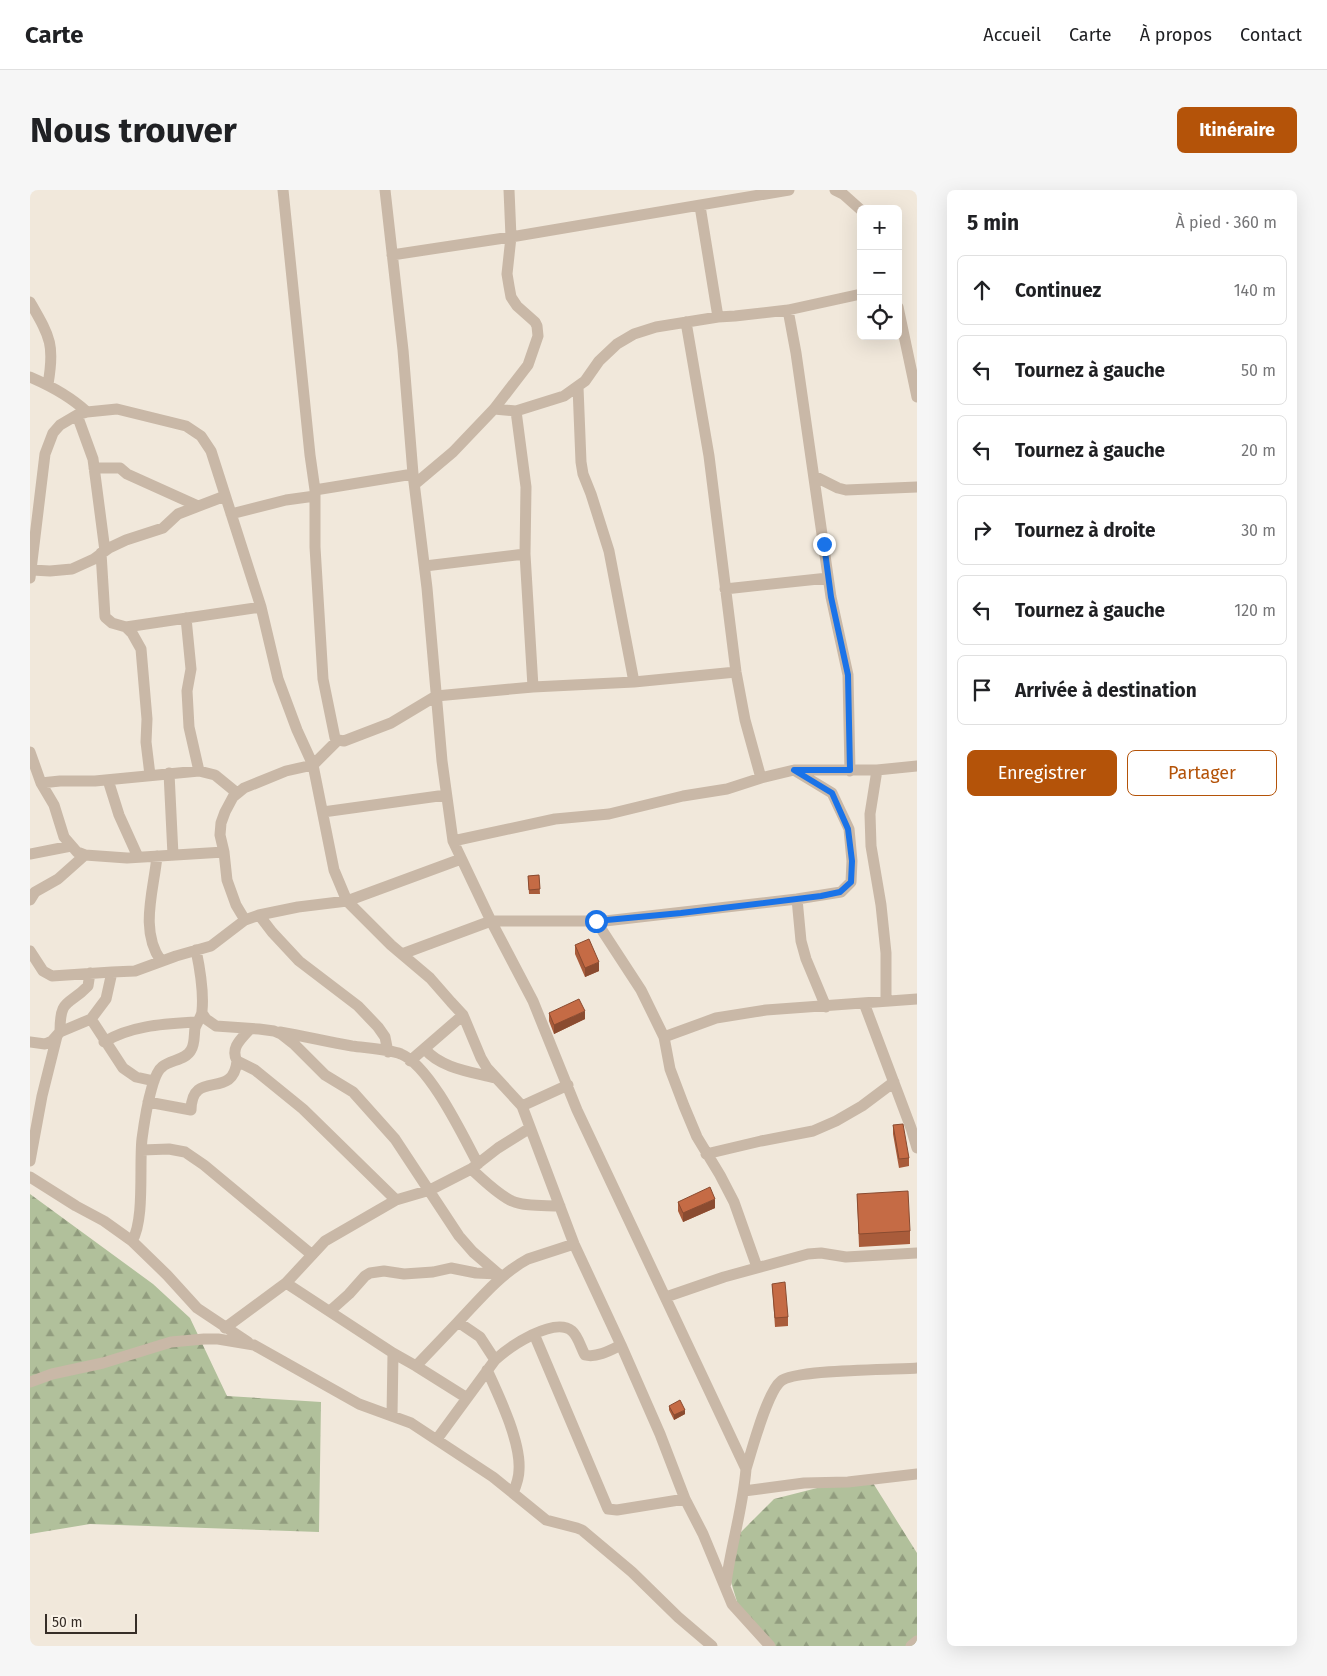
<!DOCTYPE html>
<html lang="fr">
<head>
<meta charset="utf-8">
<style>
  :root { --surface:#fff; --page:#f6f6f6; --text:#202124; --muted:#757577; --line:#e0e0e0; --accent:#b45309 }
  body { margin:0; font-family:"Fira Sans",sans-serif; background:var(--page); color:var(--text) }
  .controls { position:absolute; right:15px; top:15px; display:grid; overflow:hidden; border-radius:8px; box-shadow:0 5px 20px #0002 }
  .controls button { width:45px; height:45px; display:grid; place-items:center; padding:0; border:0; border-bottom:1px solid var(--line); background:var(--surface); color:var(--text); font:25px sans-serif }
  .scale { position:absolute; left:15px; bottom:12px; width:92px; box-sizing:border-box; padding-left:5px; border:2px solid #362d27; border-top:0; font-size:14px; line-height:18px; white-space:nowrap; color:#362d27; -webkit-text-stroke:4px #f9f2e7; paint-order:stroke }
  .stop { position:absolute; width:15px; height:15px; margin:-11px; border:4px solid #1a73e8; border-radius:50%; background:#fff }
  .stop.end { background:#1a73e8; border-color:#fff; box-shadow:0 1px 5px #0008 }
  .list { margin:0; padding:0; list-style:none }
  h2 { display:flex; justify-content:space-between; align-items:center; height:65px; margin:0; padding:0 20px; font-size:21px }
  h2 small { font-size:16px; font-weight:400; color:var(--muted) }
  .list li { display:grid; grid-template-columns:32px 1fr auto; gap:15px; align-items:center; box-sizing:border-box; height:70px; margin:0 10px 10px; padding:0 10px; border:1px solid var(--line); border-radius:8px }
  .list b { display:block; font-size:19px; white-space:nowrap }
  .list em { font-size:16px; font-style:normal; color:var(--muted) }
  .actions { display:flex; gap:10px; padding:15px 20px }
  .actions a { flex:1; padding:11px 0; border:1px solid var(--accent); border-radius:8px; text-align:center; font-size:18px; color:var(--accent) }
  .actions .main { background:var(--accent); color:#fff }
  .icon { flex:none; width:28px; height:28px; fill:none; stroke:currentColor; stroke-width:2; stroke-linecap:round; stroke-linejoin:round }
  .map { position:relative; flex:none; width:887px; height:1456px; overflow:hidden; border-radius:8px }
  header { display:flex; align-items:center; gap:30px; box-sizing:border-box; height:70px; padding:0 25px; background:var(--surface); border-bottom:1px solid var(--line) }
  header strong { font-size:24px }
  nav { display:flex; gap:28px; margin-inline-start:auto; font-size:18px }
  .intro { display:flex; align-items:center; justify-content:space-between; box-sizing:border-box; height:120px; padding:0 30px }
  h1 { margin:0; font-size:35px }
  .button { padding:12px 22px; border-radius:8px; background:var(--accent); color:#fff; font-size:18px; font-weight:700 }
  main { display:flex; gap:30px; padding:0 30px }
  aside { flex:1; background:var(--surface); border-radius:8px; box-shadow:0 5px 20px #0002 }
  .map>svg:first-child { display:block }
  .forest { fill:url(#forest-firs) }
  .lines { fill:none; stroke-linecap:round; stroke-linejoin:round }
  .street { stroke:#c9b8a7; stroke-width:11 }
  .wall { fill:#a95c3b }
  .shaded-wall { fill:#8a4b30 }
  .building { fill:#c56b45; stroke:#8a4b30 }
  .route { stroke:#1a73e8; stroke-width:6 }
</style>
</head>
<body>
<header>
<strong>Carte</strong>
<nav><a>Accueil</a><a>Carte</a><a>À propos</a><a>Contact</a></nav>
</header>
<div class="intro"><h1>Nous trouver</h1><a class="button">Itinéraire</a></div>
<main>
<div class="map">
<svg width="887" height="1456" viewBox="0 0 887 1456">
  <defs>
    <pattern id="forest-firs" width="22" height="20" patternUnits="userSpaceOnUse" patternTransform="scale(1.25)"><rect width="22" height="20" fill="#b1c09b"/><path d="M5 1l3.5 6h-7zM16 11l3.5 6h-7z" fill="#919c7e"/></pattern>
  </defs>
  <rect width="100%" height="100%" fill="#f1e8db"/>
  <path class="forest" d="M 0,1004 L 123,1094 L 160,1128 L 197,1206 L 291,1212 L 289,1342 L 60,1334 L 0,1344 Z
    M 838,1285 L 887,1363 L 887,1456 L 736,1456 L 711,1425 L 698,1382 L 704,1349 L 744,1309 Z"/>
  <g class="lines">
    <path class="street" d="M 253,0 L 280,265 L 285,300 L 285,357 L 293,489 L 305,548 L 308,550
      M 355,0 L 373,160 L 383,284 L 397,398 L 412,571 L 423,651 L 461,731 L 503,811 L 547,920 L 716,1279 C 713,1318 701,1355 696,1393
      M 805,0 L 813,4 L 831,20
      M 670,16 L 688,127
      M 362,65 L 481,47 L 759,0
      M 0,112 C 20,147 25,154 18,194
      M 868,117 L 887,207
      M 758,120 L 766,163 L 801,407 L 818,485 L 820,581
      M 656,132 L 679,266 L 706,482 L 715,530 L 731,588 L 764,580 L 847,580 L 887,576
      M 0,187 C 21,196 40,206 57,222
      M 548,197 L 551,272 L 553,284 L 561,304 L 579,361 L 604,492
      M 464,219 L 486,221 L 534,206 L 555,191 L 569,171 L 587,154 L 604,144 L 626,137 L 688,127 L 705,126 L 758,120 L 831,104
      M 486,221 L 496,297 L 495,364
      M 47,225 L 63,269 L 75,361
      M 64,278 L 90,278 L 97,284 L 168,316
      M 784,286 L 808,298 L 816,300 L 887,297
      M 385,294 L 423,262 L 464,219 L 498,175 L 508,146 L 507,136 L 505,132 L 487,116 L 481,107 L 479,96 L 477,84 L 481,47 L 479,0
      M 285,300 L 383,284
      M 201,324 L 256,310 L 285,306
      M 71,363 L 75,427 L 82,433 L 96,437 L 102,443 L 111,459 L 117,529 L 116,552 L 120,585
      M 395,376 L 495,364 L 503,497
      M 2,380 L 20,381 L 42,379 L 64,369 L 79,358 L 96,350 L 133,338 L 148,324 L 195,306
      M 0,388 L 15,264 L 23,243 L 30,235 L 47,225 L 57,222 L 87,219 L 156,236 L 171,246 L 181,261 L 231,417 L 248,489 L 267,540 L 283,575 L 304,680 L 317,711 L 361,755 L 400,788 L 421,812 L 433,825 L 451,868 L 457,878 L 492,916 L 544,1054 L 591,1155 L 630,1244 L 655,1309 L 673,1344 L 702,1414 L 740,1456
      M 695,399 L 798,388
      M 156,428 L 161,479 L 157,501 L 159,537 L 169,581
      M 96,437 L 231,417
      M 0,562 L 11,593 L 24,615 L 34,647 L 47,662 L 55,665 L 97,668 L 194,662
      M 764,580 L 802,603 L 819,639 L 822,671 L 821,692 L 811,702 L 767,709 L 771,751 L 776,769 L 796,817
      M 847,580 L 840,624 L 841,656 L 851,715 L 856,763 L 856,811
      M 139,583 L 143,665
      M 78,590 L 89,625 L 108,667
      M 11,593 L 30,591 L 65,591 L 169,581 L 185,585 L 207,603
      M 293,622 L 416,605
      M 423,651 L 525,629 L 579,624 L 653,606 L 697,599 L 731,588
      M 0,664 L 41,656
      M 127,666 C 124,700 109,740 131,771
      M 0,710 L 5,702 L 28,689 L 55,665
      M 229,725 L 242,742 L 269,771 L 328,816 L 348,837 L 355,847 L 358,862
      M 215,730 L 206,715 L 197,690 L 194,662 L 190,645 L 191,633 L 195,622 L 203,607 L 214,598 L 256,581 L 283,575 L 308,550 L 314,551 L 361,533 L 406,506 L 503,497 L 604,492 L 706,482
      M 566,731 L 611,800 L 634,847 L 640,879 L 654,916 L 667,947 L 690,985 L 704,1012 L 727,1077
      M 0,761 L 13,781 L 22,786 L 82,782
      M 372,764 L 461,731 L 575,731 L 767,709
      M 834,813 L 881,938 L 887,958
      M 172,823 L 176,829 L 186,836 L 229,839 L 244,841 L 251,844 L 265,855 L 295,885 L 323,902 L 365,949 L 429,1046 L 443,1062 L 472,1087
      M 61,829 L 93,878 L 106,887 L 124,891
      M 220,839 C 211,849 200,858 207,871 L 225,880 L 273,919 L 366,1010
      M 30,842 C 30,807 38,817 58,796 L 60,783
      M 250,842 C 274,846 298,852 322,856 C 336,858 358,859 371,864 C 400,876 433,946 448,974
      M 634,847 L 686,828 L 736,820 L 887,809
      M 0,852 L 15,854 L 22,851 L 30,842 L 61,829 L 76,809 L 82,782 L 105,781 L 146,766 L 181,756 L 215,730 L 229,725 L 268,717 L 317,711 L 431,669
      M 74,852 C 102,835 135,834 167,832
      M 395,859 C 410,878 442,882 465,888
      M 380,871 L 433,825
      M 118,912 L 161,920 C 162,878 203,911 207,871
      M 492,916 L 538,895
      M 112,960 L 139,959 L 155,962 L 174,975 L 281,1064
      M 676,964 L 731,951 L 783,941 L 806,931 L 832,916 L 864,892
      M 0,971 L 12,906 L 27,846
      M 441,979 C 454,990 467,1004 482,1011 C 496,1017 515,1015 530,1016
      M 0,987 L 46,1016 L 74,1031 L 102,1051 L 137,1085 L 167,1118 L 218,1152
      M 102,1051 C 115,1030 109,975 112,949 C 114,934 121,885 132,877 C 140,870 156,870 161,860 C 165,854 164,844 165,838 C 167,832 172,826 172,821 C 174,801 170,779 166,760
      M 256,1093 L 363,1163
      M 636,1107 L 694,1087 L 778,1064 L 791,1063 L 816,1067 L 887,1063
      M 300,1121 L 319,1104 L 335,1086 L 340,1083 L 354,1081 L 374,1084 L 403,1082 L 421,1078 L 446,1083 L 469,1084
      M 428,1132 C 450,1109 470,1084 498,1069 L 544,1054
      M 195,1138 L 256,1093 L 295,1051 L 366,1010 L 400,1000 L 441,979 L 468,958 L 500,938
      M 504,1144 L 578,1319 L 587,1320 L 655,1309
      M 386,1176 L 437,1208
      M 457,1180 C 469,1206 491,1252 489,1280 C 489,1289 486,1296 483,1303
      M 0,1192 L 22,1184 L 73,1173 L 141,1152 L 174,1149 L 188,1149 L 224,1155 L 329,1214 L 381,1233 L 463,1287 L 516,1330 L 547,1338 L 552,1340 L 602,1382 L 648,1427 L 682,1456
      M 362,1226 L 363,1163 L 386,1176 L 428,1132 L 450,1147 L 465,1170
      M 407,1249 L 465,1170 C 479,1157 524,1126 542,1141 C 548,1146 551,1158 555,1165 C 567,1168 581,1160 591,1155
      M 716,1279 C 722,1260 737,1202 751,1191 C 764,1179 863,1180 887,1178
      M 714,1301 L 774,1293 L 818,1292 L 887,1284
      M 881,1456 L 887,1451"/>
  </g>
  <path class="wall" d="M 509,685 L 510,704 L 499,704 L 498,686 Z
    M 545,755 L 569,781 L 555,787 L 545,764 Z
    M 519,823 L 555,829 L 524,844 L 519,831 Z
    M 863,935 L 879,968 L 879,976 L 869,978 L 863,944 Z
    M 827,1004 L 880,1041 L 880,1054 L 829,1057 Z
    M 648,1012 L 685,1018 L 653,1032 L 648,1021 Z
    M 742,1094 L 758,1127 L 758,1136 L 745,1137 Z
    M 639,1216 L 655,1224 L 644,1230 L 639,1220 Z"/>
  <path class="shaded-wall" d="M 569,772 L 569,781 L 555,787 L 555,778 Z
    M 555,821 L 555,829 L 524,844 L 524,835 Z
    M 685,1009 L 685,1018 L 653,1032 L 653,1023 Z
    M 655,1220 L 655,1224 L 644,1230 L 644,1225 Z"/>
  <path class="building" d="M 509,685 L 510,699 L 499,700 L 498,686 Z
    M 559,749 L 569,772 L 555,778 L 545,755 Z
    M 549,809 L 555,821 L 524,835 L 519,823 Z
    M 873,934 L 879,968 L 869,969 L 863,935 Z
    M 680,997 L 685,1009 L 653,1023 L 648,1012 Z
    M 878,1001 L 880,1041 L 829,1044 L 827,1004 Z
    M 755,1092 L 758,1127 L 745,1128 L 742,1094 Z
    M 650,1210 L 655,1220 L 644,1225 L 639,1216 Z"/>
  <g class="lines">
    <path class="route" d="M 566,731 L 651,723 L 791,706 L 810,702 L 821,692 L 822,671 L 818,639 L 802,603 L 764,580 L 820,580 L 818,485 L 801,407 L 794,354"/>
  </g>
</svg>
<div class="controls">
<button>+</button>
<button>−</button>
<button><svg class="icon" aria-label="locate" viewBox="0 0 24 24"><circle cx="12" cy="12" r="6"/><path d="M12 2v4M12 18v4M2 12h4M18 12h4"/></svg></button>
</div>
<div class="scale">50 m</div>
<div class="stop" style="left:566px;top:731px"></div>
<div class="stop end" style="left:794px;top:354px"></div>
</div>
<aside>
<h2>5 min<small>À pied · 360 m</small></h2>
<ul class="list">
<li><svg class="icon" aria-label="ahead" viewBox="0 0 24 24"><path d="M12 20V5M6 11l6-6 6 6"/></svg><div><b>Continuez</b></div><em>140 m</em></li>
<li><svg class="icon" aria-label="left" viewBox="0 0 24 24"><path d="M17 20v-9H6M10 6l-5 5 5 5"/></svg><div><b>Tournez à gauche</b></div><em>50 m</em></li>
<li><svg class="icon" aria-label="left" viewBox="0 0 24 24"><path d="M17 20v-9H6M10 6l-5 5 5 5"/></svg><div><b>Tournez à gauche</b></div><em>20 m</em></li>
<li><svg class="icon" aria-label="right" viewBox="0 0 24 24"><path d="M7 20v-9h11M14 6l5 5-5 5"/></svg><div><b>Tournez à droite</b></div><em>30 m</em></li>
<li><svg class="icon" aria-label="left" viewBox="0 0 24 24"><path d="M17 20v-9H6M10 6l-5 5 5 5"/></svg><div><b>Tournez à gauche</b></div><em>120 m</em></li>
<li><svg class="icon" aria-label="arrive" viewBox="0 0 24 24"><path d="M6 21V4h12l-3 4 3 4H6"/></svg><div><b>Arrivée à destination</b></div></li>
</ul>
<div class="actions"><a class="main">Enregistrer</a><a>Partager</a></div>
</aside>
</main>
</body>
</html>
